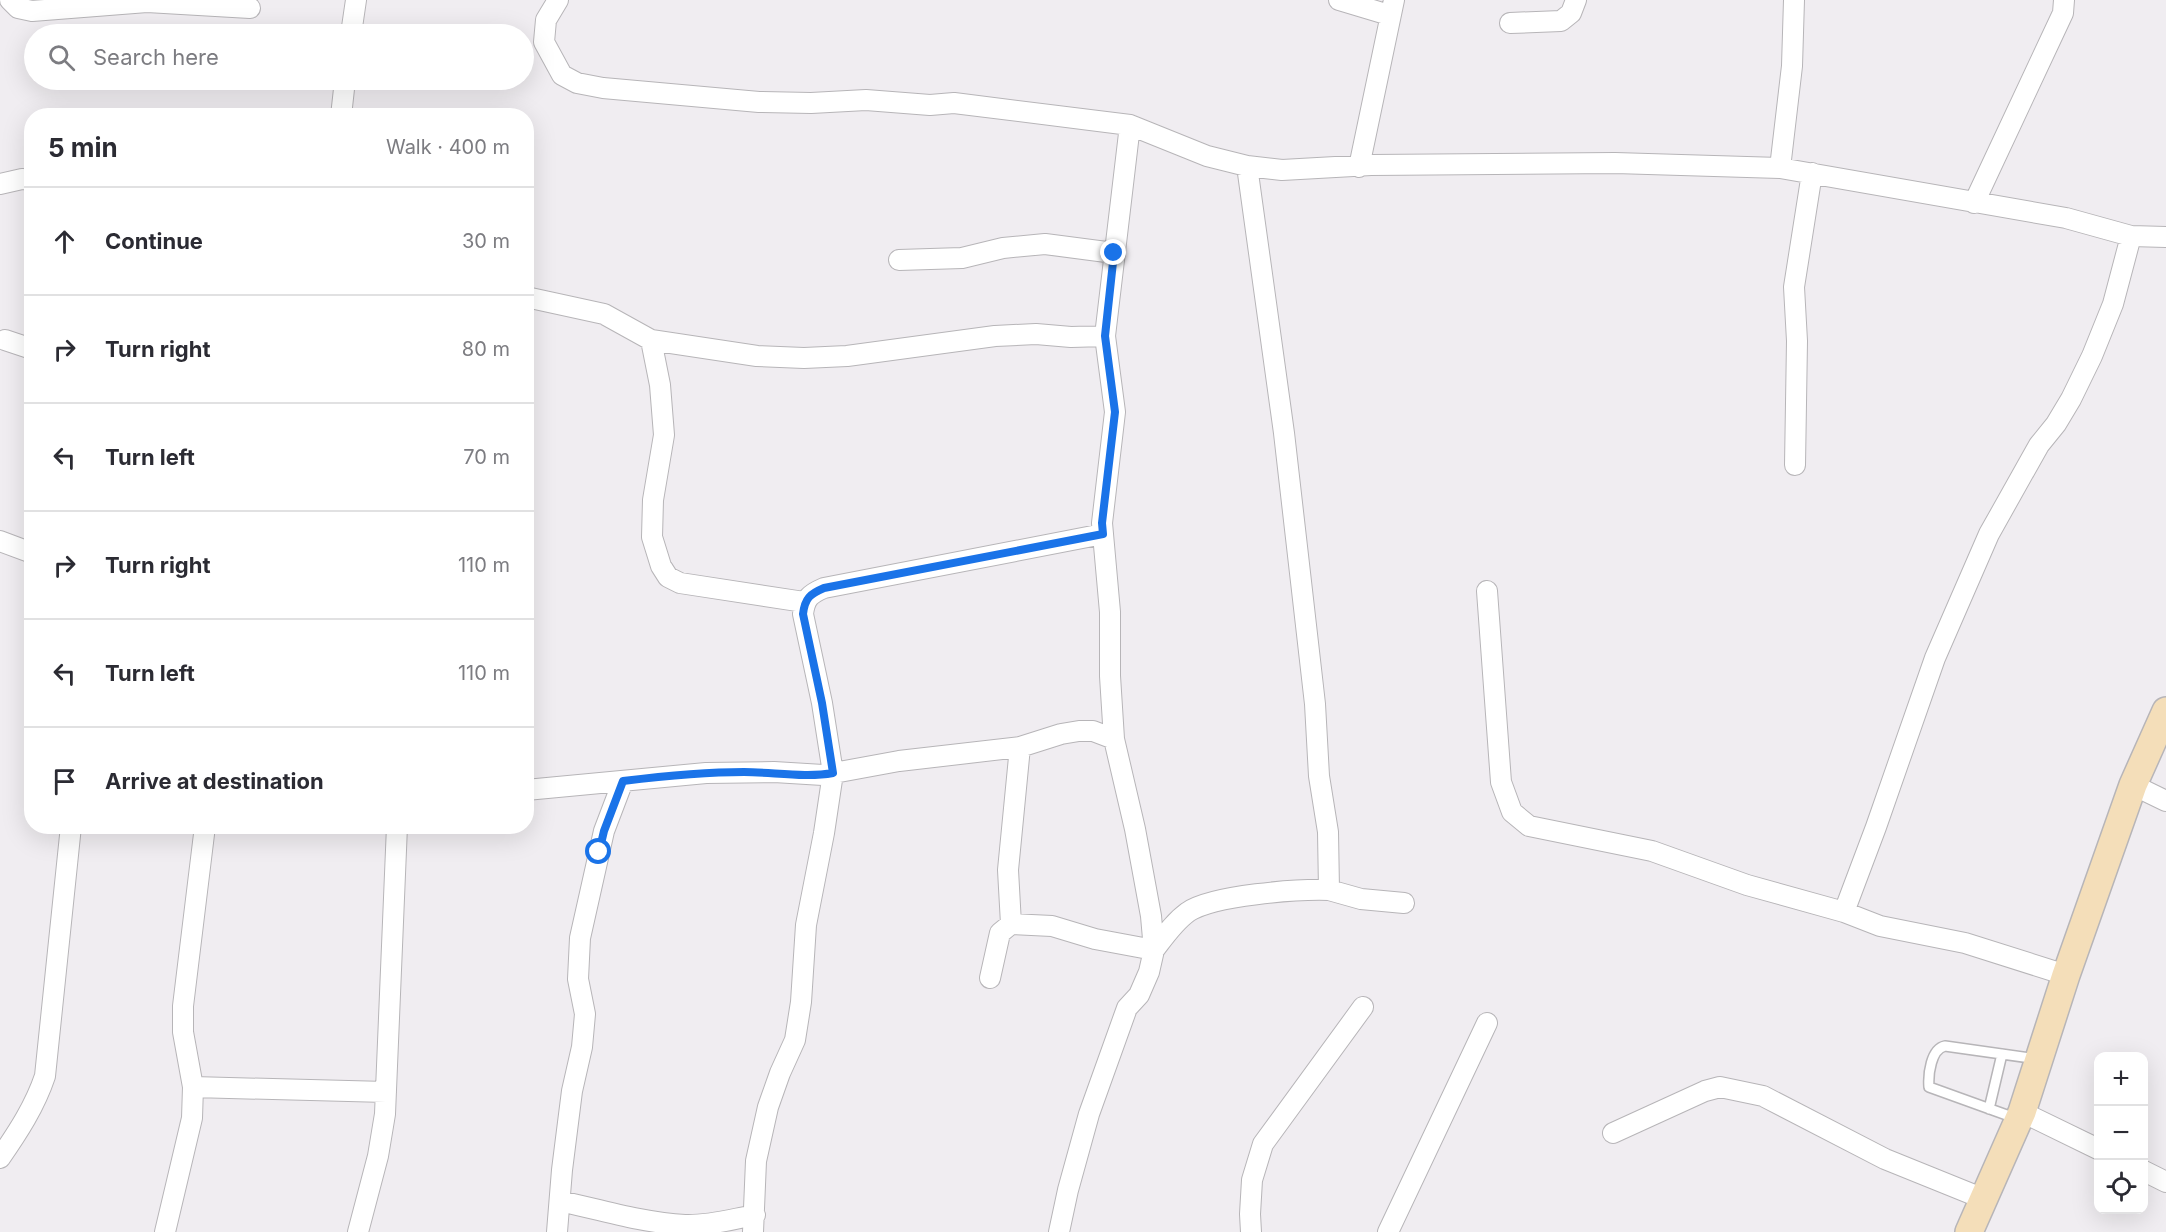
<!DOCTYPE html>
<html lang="en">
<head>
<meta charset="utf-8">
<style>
  :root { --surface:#fff; --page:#f2f2f3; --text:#2b2b33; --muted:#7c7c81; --line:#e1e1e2 }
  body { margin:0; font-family:Inter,sans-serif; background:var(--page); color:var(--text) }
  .controls { position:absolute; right:18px; bottom:18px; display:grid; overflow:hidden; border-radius:12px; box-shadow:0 6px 24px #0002 }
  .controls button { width:54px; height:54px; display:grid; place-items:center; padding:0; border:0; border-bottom:2px solid var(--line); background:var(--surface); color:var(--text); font:30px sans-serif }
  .stop { position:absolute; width:18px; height:18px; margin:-14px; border:4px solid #1a73e8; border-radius:50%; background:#fff }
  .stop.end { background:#1a73e8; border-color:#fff; box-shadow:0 2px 6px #0008 }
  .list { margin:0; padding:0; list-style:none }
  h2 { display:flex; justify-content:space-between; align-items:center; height:78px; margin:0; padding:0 24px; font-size:26px }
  h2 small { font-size:20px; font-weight:400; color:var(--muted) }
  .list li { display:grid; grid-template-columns:39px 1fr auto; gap:18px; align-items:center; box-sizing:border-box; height:108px; padding:0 24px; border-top:2px solid var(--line) }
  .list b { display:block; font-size:22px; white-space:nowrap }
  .list em { font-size:20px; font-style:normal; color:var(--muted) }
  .icon { flex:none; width:33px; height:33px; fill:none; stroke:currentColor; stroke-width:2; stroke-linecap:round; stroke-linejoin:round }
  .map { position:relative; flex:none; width:2166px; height:1232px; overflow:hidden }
  .search { position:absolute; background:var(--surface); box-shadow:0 6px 24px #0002; left:24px; top:24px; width:510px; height:66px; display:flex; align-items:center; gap:15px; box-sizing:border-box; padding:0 21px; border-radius:33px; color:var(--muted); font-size:22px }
  .panel { position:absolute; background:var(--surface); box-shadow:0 6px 24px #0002; left:24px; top:108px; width:510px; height:726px; border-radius:24px }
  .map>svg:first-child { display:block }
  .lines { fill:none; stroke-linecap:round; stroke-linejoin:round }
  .lane-casing { stroke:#b7b5b8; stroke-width:12 }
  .street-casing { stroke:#b7b5b8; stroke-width:22 }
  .secondary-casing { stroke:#b7b5b8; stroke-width:30 }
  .lane { stroke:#fff; stroke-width:9 }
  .street { stroke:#fff; stroke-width:20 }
  .secondary { stroke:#f4deb9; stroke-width:27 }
  .route { stroke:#1a73e8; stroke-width:8 }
</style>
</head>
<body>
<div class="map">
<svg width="2166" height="1232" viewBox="0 0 2166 1232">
  <rect width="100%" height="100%" fill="#f0edf1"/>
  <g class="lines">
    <g class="lane-casing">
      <path id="lane" d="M 1989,1109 L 2002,1054
        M 2015,1118 L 1929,1087 C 1928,1074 1931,1049 1945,1046 L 2037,1059"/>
    </g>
    <g class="street-casing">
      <path id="street" d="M 10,0 L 18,8 L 32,11 L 147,2 L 149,0
        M 558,0 L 546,20 L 544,42 L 562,75 L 577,83 L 603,88 L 759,102 L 811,103 L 866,100 L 930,105 L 954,103 L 1130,125 L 1207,156 L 1247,166 L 1282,170 L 1371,165 L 1615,163 L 1780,168
        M 1339,0 L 1389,15
        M 1794,0 L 1792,66 L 1780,168 L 2066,218 L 2131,236 L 2166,237
        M 147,2 L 250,8
        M 1510,23 L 1561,21 L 1571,13 L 1576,0
        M 351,34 L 356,0
        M 341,116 L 345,80
        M 1359,167 L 1394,0
        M 0,184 L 22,179 L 32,180
        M 1974,203 L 2063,13 L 2064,0
        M 899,260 L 962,258 L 1003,248 L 1045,244 L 1114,253
        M 526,297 L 604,314 L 651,340 L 757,356 L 804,358 L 847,356 L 995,336 L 1036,334 L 1071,337 L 1105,336
        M 5,340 L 32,349
        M 651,340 L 660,385 L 664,435 L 653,500 L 652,537 L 661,566 L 668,577 L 680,583 L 804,602
        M 1795,465 L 1797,341 L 1794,287 L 1812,173
        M 0,541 L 32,553
        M 1487,591 L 1501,782 L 1512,812 L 1529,826 L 1652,851 L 1747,885 L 1844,912 L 1880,926 L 1965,943 L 2066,975
        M 2133,785 L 2166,801
        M 526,790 L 706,773 L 774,772 L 823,775 L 899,761 L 1020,747 L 1061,734 L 1079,731 L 1093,731 L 1114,739
        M 1329,890 L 1361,899 L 1404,903
        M 1844,912 L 1876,827 L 1935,658 L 1989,534 L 2039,445 L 2056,424 L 2071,399 L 2092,356 L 2113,304 L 2131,236
        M 1011,924 L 1008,870 L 1020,747
        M 990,978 L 1000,933 L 1011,924 L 1052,926 L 1095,939 L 1154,950 C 1164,937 1174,922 1188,912 C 1213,895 1298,889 1329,890 L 1328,832 L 1319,776 L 1315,704 L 1284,433 L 1247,166
        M 193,1087 L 386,1092
        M 2022,1112 L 2098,1149
        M 1613,1133 L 1705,1091 L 1720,1087 L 1763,1096 L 1885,1159 L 1984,1199
        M 0,1158 C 18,1132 35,1106 45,1076 L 71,826
        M 2144,1171 L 2166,1182
        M 560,1201 C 601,1210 644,1223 685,1225 C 709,1226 732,1219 755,1215
        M 165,1232 L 192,1118 L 193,1087 L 183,1032 L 183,1006 L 205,826
        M 358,1232 L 378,1156 L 385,1114 L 397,826
        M 557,1232 L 562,1170 L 572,1091 L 582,1047 L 585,1014 L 578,979 L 580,938 L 604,831 L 623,781
        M 753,1232 L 756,1161 L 768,1107 L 780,1073 L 795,1040 L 801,1002 L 806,925 L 824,833 L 833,773 L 822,703 L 803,614 C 805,598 810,594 824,588 L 1103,534
        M 1059,1232 L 1068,1190 L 1089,1114 L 1127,1008 L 1139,995 L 1149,972 L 1154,950 L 1151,916 L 1135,829 L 1114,739 L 1110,676 L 1110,612 L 1102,523 L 1115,412 L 1105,336 L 1130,125
        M 1251,1232 L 1250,1214 L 1252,1180 L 1263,1144 L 1363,1007
        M 1388,1232 L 1487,1023"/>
    </g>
    <g class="secondary-casing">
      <path id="secondary" d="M 1969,1232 L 2022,1112 L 2066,975 L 2133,785 L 2166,711"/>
    </g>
    <use href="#lane" class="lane"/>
    <use href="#street" class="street"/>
    <use href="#secondary" class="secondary"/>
  </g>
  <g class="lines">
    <path class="route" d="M 599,852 L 604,831 L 623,781 C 664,776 704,772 744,772 C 772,772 806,778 833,773 L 822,703 L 803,614 C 805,598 810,594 824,588 L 1103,534 L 1102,523 L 1115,412 L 1105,336 L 1114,253"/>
  </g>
</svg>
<div class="controls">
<button>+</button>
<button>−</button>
<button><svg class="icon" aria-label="locate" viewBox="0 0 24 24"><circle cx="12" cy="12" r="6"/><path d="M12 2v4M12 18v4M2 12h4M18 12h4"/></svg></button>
</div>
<div class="stop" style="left:599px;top:852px"></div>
<div class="stop end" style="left:1114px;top:253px"></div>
<div class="search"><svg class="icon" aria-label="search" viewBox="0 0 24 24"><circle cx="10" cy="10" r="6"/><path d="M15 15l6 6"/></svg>Search here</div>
<section class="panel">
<h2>5 min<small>Walk · 400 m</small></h2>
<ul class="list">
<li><svg class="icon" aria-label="ahead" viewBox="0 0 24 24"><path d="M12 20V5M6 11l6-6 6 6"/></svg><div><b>Continue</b></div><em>30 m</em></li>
<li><svg class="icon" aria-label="right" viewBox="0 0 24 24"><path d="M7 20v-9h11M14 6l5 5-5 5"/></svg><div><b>Turn right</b></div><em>80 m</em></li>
<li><svg class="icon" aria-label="left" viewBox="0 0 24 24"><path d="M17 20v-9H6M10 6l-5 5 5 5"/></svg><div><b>Turn left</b></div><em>70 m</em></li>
<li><svg class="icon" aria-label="right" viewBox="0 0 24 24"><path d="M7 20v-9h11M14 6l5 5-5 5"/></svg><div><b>Turn right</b></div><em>110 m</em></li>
<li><svg class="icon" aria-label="left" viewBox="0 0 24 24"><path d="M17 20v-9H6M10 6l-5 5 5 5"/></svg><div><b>Turn left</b></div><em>110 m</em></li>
<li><svg class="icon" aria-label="arrive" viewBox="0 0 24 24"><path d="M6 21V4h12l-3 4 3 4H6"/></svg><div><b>Arrive at destination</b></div></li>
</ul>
</section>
</div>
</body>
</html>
